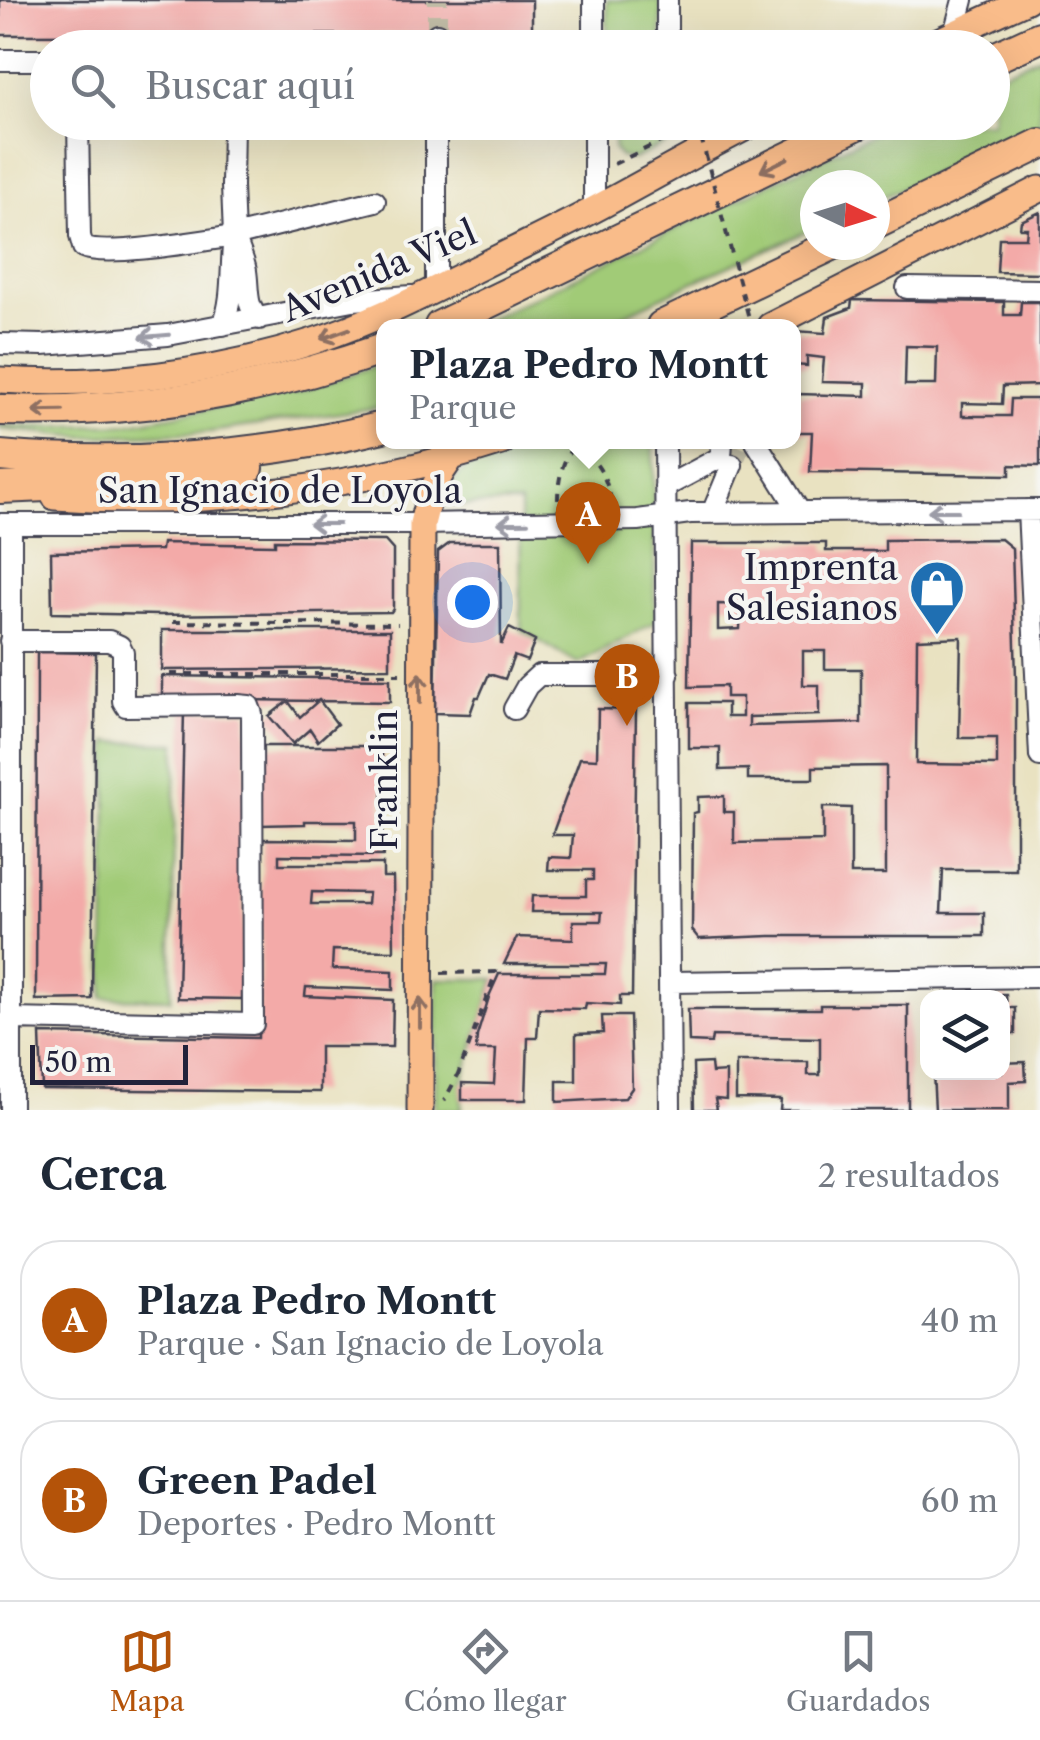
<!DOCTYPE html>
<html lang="es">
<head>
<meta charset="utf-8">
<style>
  :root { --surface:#fff; --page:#f2f2f3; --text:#1f2937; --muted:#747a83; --line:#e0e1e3; --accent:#b45309 }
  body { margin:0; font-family:"Libre Caslon Text",serif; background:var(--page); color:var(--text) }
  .controls { position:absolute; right:30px; bottom:30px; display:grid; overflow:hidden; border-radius:20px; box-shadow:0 10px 40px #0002 }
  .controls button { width:90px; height:90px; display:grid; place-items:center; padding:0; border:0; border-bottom:2px solid var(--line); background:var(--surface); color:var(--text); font:50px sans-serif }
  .compass { position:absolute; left:800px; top:170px; width:90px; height:90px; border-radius:50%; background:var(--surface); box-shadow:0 10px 40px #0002; rotate:94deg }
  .scale { position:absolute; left:30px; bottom:25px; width:158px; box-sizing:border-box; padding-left:10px; border:5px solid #22223b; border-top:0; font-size:28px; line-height:35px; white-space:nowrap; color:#22223b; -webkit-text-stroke:8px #f6f6f2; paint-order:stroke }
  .you { position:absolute; left:472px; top:602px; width:35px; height:35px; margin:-25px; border:8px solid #fff; border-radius:50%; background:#1a73e8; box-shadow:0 0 0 15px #1a73e833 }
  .badge { display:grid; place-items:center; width:65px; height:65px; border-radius:50%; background:var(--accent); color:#fff; font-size:32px; font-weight:700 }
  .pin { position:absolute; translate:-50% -82px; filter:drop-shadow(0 2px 5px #0008) }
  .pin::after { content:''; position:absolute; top:52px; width:35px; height:30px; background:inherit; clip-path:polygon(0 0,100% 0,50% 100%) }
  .popup { position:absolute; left:376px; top:319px; width:425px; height:130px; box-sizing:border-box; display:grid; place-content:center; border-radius:20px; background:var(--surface); filter:drop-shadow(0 2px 8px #0005); font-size:32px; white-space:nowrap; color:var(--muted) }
  .popup b { font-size:38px; color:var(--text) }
  .popup::after { content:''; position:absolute; left:50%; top:100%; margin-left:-20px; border:20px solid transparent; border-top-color:var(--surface) }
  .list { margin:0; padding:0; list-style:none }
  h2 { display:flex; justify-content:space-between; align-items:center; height:130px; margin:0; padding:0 40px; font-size:42px }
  h2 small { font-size:32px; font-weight:400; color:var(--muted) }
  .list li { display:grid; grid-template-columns:65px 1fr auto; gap:30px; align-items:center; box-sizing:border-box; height:160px; margin:0 20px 20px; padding:0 20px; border:2px solid var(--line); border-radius:40px }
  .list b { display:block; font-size:38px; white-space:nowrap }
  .list p { margin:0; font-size:32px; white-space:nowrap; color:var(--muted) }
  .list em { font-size:32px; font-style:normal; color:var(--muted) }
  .icon { flex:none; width:55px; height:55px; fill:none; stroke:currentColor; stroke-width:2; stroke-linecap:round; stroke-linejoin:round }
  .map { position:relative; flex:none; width:1040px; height:1110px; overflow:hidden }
  .search { position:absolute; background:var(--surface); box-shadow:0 10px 40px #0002; left:30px; right:30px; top:30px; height:110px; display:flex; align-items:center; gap:25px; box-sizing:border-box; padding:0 35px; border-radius:55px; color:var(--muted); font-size:38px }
  .sheet { height:490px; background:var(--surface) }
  nav { display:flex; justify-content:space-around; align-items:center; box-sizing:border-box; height:140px; border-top:2px solid var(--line); background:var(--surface); font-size:28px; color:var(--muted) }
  nav a { display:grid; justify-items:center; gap:5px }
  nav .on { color:var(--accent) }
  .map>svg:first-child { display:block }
  .green { fill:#a1cb77; stroke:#627659; stroke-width:2.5 }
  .building { fill:#f3aaa8; fill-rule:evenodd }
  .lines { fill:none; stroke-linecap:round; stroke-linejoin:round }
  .minor-tunnel { stroke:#c1bca6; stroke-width:20; stroke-dasharray:20 10; stroke-linecap:butt }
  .minor-casing { stroke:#403f4f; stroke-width:24 }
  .major-casing { stroke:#403f4f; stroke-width:29 }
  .highway-casing { stroke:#403f4f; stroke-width:34 }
  .path { stroke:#403f4f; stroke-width:4; stroke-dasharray:8 8; stroke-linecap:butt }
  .minor { stroke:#fff; stroke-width:20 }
  .major { stroke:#f9bc8a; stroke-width:25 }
  .highway { stroke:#f9bc8a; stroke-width:30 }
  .path-bridge { stroke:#403f4f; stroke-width:4; stroke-dasharray:8 8; stroke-linecap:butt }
  .oneway { stroke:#8e6f62 }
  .oneway2 { stroke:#9c9ca7 }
  .labels { text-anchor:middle; stroke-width:8; stroke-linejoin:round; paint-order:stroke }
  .street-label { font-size:35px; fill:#22223b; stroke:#f6f6f2 }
  .poi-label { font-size:35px; fill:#22223b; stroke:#f6f6f2; text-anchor:end }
</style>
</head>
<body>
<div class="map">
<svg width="1040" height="1110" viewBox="0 0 1040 1110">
  <rect width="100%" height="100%" fill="#f6f6f2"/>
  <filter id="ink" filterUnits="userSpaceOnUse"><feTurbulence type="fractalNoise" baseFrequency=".01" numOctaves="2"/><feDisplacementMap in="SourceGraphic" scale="20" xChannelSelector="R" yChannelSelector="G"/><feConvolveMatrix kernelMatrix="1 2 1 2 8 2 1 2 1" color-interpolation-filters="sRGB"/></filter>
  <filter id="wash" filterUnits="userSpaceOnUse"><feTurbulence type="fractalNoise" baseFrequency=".0048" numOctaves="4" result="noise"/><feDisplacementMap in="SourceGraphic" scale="40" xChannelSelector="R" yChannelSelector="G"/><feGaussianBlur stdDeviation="2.25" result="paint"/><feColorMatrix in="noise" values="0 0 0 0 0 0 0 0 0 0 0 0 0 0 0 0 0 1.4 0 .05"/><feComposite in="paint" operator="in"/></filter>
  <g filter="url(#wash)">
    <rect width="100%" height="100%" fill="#e9e2c1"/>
    <path class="green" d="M 607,0 L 661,0 L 661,44 L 607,43 Z
      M 1040,56 L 1040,124 L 875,201 L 875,185 L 815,185 L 815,228 L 693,282 L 600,326 L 474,326 L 896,123 L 992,122 L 993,77 Z
      M 614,123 L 614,122 L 709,123 L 633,159 L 621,157 L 614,150 Z
      M 383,363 L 383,406 L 381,407 L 210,432 L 85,437 L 0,429 L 0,425 L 33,427 L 125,424 L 299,392 Z
      M 525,442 L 653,442 L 655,622 L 578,664 L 521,630 L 520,503 L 440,506 C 459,460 483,458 525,442 Z
      M 108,742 L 176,743 L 171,999 L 103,998 Z
      M 437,979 L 495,979 L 462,1083 L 462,1110 L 435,1110 Z"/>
    <g id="blocks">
      <path class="building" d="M 0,0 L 532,0 L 532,34 L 0,35 Z
        M 1040,212 L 1040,273 L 997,272 L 999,238 L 1026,238 L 1027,228 L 1020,228 L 1021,221 Z
        M 852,300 L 1004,302 L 1004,315 L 1020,315 L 1021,302 L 1040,302 L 1040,385 L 1003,386 L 1002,404 L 962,403 L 962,416 L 1010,416 L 1011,399 L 1040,399 L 1040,466 L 1010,465 L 1010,475 L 810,472 L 812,432 L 798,432 L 799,394 L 866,396 L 866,383 L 822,382 L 824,358 L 807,356 L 807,366 L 793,365 L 794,331 L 825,333 L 827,317 L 851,308 ZM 906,346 L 937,347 L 936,385 L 905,385 Z
        M 1001,539 L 1012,548 L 1016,678 L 1016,870 L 943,870 L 941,913 L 984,913 L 984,936 L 770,936 L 699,939 L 692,930 L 693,813 L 698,812 L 698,797 L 724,796 L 724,812 L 734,812 L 734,843 L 823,841 L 823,807 L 851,808 L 851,874 L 886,874 L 886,766 L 813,767 L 813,779 L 748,779 L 748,769 L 720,770 L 720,748 L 689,748 L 689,703 L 727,703 L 727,717 L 742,717 L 742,697 L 726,697 L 726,686 L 689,687 L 691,543 L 826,543 L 826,551 L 885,551 L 885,540 ZM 718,604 L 741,605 L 740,629 L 718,630 ZM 961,637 L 959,738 L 997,738 L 997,765 L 916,764 L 917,639 ZM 803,651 L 825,651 L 825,669 L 861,669 L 861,723 L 749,726 L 749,717 L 819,715 L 819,685 L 803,685 Z
        M 275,540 L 385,541 L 393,550 L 393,609 L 391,612 L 161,615 L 52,613 L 51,552 L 161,550 L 162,543 L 275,545 Z
        M 450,543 L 500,543 L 501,645 L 509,628 L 535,641 L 527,661 L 514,656 L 505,679 L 489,674 L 479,697 L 476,697 L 470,714 L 435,713 L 438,552 Z
        M 162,630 L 390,630 L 390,668 L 162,670 Z
        M 37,652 L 96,653 L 92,999 L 36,1000 Z
        M 162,676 L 390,679 L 390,702 L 162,699 Z
        M 319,700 L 337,724 L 318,741 L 310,729 L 293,744 L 269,716 L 288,701 L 300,717 Z
        M 598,709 L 636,710 L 632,996 L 620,996 L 620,1005 L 586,1003 L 585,1009 L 539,1008 L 537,1038 L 528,1038 L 526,1100 L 462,1100 L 462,1083 L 494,1084 L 496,1050 L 476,1050 L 477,1036 L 490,994 L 499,974 L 605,974 L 606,964 L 504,964 L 517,937 L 573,939 L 573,921 L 601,921 L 602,912 L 531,912 L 532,896 L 586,896 L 586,880 L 593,880 L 593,870 L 548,870 L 549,857 L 571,858 L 573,835 L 552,835 L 580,758 L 597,759 Z
        M 184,710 L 247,712 L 242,999 L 178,998 Z
        M 260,746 L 382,746 L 383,856 L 279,855 L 279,864 L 383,864 L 383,877 L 393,877 L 394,951 L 333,950 L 332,969 L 393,971 L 393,990 L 306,987 L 305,996 L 393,1000 L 392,1047 L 320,1047 L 320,1092 L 42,1089 L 40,1034 L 258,1038 L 263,839 L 356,840 L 356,821 L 305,821 L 305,824 L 260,825 ZM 312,892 L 368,893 L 367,904 L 311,904 Z
        M 1002,995 L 1006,995 L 1007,1008 L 1015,1008 L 1015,1034 L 1002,1034 Z
        M 820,1005 L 908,1005 L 908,1110 L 780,1110 L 781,1100 L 736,1099 L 736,1062 L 808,1062 L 808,1075 L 820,1075 L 820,1038 L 712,1036 L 711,1043 L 689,1042 L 688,1009 L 820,1009 Z
        M 602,1016 L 630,1016 L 632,1088 L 625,1098 L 557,1102 L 557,1081 L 576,1081 L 576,1034 L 603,1033 Z
        M 1025,1062 L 1026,1081 L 1009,1082 L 1009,1110 L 935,1110 L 933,1072 L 1002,1072 L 1002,1063 Z
        M 711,1063 L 712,1073 L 726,1072 L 726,1100 L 715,1099 L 717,1110 L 694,1110 L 693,1064 Z"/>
    </g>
  </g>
  <g filter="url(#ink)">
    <use href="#blocks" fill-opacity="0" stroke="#403f4f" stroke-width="2.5"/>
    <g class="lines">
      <path class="minor-tunnel" d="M 437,34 L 437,0
        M 732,465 L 742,442"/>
      <g class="minor-casing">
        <path id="minor" d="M 594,0 L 594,48
          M 954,34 L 963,0
          M 437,48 L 437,34
          M 667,48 L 667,0
          M 0,60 L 48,60
          M 78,122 L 80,236 L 83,247 C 105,258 206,240 234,236
          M 233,122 L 232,186 L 234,236 L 375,201
          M 594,210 L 594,122
          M 235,238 C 239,249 244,260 246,271 C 249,290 245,305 259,319
          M 907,288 L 1040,290
          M 436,289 L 436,122
          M 223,325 C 234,298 230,266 234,236
          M 0,344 L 43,345 L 168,335 L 353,300 L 412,296
          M 665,442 L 670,1110
          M 756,442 L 800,512
          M 665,487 L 721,457 L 722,442
          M 1028,510 L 1040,756
          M 712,513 L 732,465
          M 0,524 L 422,524 L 638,520 L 690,513 L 1040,510
          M 11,525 L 11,1110
          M 10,641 L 109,641 L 120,646 L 123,652 L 123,701 L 126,706 L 238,705 L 249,706 L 252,714 L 253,1024 L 11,1019
          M 514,709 L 527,686 L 539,675 L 668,675
          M 670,982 L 1040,977"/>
      </g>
      <g class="major-casing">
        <path id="major" d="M 923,48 L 1027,0
          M 770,326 L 1040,189
          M 0,380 C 104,387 215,373 314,341 C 372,322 426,294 480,267 C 519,247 558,229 595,209 C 649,180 701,150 756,122
          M 55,497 C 205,508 359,488 502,442
          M 420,1110 L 422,524 C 427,499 436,478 452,457"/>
      </g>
      <g class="highway-casing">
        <path id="highway" d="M 992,59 L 1040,37
          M 875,224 L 1040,144
          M 440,326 L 862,122
          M 662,326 L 832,245
          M 0,410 C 134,414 256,393 383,349
          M 0,456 C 127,467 259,457 383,427
          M 0,488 L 165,481 L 248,468"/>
      </g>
      <path class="path" d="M 551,43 L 551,48
        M 669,136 L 674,122
        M 614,164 L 668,138
        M 574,442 C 598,463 604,470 612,503
        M 558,500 C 558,480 562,460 575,444
        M 173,622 L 398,624
        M 170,674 L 400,674
        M 441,973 L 496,972 L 458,1075 L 444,1101"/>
      <use href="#minor" class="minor"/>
      <use href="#major" class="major"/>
      <use href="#highway" class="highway"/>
      <path class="path-bridge" d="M 697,122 L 751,326"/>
    </g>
    <defs><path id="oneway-shaft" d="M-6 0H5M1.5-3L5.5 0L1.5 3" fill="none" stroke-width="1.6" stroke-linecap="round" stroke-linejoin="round" transform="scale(2.5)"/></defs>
    <g class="oneway">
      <use href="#oneway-shaft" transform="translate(774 165) rotate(154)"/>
      <use href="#oneway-shaft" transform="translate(335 334) rotate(160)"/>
      <use href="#oneway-shaft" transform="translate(48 411) rotate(179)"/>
      <use href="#oneway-shaft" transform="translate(420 688) rotate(-90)"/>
      <use href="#oneway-shaft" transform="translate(420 1013) rotate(-90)"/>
    </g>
    <g class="oneway2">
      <use href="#oneway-shaft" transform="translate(155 336) rotate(175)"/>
      <use href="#oneway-shaft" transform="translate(943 511) rotate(180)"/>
      <use href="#oneway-shaft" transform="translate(513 523) rotate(179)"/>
      <use href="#oneway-shaft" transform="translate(324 524) rotate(180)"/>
    </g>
  </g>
  <defs>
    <g id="shop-pin" transform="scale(2.875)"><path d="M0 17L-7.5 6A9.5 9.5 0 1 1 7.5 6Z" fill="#1f6fb2" stroke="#f6f6f2"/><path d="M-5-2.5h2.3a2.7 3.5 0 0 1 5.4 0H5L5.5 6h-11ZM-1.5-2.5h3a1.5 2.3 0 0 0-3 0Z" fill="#fff"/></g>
  </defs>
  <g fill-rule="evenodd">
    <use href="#shop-pin" x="937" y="588"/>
  </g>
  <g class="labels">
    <g class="street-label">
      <text transform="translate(379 271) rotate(-23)" y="12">Avenida Viel</text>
      <text x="280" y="503">San Ignacio de Loyola</text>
      <text transform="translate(385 780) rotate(-90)" y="12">Franklin</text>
    </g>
    <g class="poi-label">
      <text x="898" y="580">Imprenta<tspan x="898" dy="40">Salesianos</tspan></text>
    </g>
  </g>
</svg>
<div class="controls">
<button><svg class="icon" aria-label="layers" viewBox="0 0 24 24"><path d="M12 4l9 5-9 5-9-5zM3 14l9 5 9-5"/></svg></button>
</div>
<svg class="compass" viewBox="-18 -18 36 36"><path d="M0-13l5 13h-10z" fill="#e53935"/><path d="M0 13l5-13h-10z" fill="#747a83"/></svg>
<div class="scale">50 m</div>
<div class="you"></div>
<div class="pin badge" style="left:588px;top:564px">A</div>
<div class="popup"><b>Plaza Pedro Montt</b>Parque</div>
<div class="pin badge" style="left:627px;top:726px">B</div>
<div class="search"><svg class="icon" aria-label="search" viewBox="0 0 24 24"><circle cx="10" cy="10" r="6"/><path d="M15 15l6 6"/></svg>Buscar aquí</div>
</div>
<section class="sheet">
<h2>Cerca<small>2 resultados</small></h2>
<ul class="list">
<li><span class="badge">A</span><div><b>Plaza Pedro Montt</b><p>Parque · San Ignacio de Loyola</p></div><em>40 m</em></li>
<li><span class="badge">B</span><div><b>Green Padel</b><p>Deportes · Pedro Montt</p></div><em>60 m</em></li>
</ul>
</section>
<nav>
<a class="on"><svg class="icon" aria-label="map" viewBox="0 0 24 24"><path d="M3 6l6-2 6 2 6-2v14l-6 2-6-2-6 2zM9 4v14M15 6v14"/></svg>Mapa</a>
<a><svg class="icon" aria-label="directions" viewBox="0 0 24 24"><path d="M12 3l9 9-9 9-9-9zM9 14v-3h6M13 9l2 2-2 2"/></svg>Cómo llegar</a>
<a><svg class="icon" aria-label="saved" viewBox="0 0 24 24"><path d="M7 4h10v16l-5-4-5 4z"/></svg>Guardados</a>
</nav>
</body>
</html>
